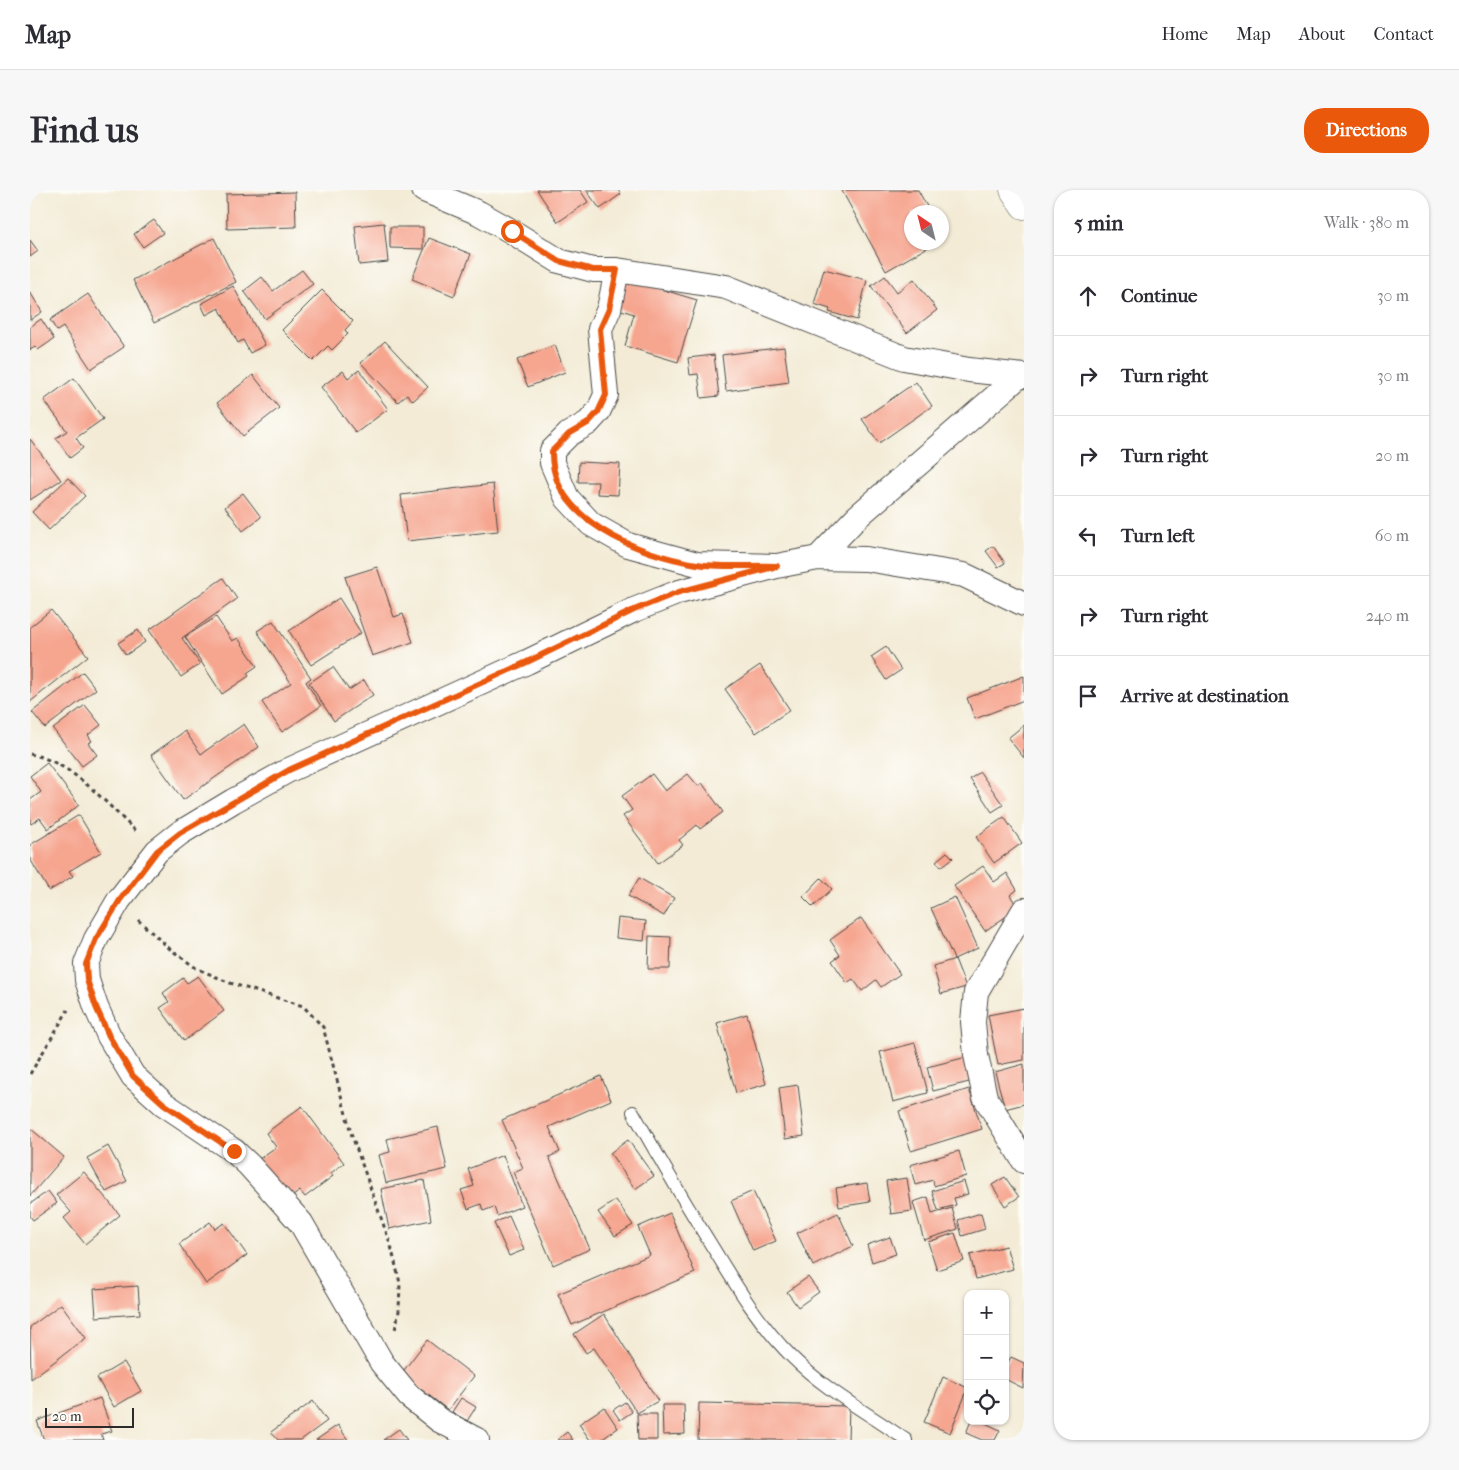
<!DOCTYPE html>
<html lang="en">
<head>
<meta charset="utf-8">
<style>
  :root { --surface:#fff; --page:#f7f7f7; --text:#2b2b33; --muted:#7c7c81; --line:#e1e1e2; --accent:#ea580c }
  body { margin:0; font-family:"IM FELL French Canon",serif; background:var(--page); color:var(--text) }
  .controls { position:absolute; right:15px; bottom:15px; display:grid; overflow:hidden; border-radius:10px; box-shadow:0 1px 4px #0004 }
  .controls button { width:45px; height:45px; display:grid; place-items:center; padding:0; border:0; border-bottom:1px solid var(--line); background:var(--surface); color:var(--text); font:25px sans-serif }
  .compass { position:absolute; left:874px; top:15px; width:45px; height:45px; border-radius:50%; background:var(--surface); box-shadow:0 1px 4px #0004; rotate:325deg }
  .scale { position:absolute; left:15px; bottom:12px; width:89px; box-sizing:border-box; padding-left:5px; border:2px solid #2b2b2b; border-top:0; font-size:14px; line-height:18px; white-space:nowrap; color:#2b2b2b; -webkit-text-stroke:4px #fdfcf7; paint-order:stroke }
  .stop { position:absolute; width:15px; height:15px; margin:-11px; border:4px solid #ea580c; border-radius:50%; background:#fff }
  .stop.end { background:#ea580c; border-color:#fff; box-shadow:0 1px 5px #0008 }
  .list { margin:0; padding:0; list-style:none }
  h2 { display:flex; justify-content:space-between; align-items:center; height:65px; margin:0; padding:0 20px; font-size:21px }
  h2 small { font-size:16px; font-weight:400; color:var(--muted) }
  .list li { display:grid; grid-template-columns:32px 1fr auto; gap:15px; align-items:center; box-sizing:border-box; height:80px; padding:0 20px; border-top:1px solid var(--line) }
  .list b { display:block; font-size:19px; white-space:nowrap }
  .list em { font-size:16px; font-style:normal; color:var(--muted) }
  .icon { flex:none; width:28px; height:28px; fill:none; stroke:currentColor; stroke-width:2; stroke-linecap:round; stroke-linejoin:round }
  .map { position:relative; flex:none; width:994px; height:1250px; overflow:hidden; border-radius:20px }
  header { display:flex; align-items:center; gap:30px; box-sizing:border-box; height:70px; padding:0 25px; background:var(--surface); border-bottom:1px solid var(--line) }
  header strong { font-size:24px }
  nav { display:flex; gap:28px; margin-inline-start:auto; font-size:18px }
  .intro { display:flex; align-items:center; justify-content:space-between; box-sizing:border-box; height:120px; padding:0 30px }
  h1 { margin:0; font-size:35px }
  .button { padding:12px 22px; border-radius:20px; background:var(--accent); color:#fff; font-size:18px; font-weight:700 }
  main { display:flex; gap:30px; padding:0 30px }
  aside { flex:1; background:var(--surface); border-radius:20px; box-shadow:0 1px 4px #0004 }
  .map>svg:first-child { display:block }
  .building { fill:#f6a58f }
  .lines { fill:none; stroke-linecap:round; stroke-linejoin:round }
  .lane-casing { stroke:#494845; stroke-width:14 }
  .street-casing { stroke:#494845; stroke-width:26 }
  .secondary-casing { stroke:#494845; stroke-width:29 }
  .path { stroke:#494845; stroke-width:3; stroke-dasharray:4 4; stroke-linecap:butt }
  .lane { stroke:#fff; stroke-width:12 }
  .street { stroke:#fff; stroke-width:24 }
  .secondary { stroke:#fff; stroke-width:28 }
  .route { stroke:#ea580c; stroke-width:6 }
</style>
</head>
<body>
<header>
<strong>Map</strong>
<nav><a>Home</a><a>Map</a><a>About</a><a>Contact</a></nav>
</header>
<div class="intro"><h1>Find us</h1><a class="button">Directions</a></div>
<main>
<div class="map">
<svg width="994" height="1250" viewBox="0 0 994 1250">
  <rect width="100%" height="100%" fill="#fdfcf7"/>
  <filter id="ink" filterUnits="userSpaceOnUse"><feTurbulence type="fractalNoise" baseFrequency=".02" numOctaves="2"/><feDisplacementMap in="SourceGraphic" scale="10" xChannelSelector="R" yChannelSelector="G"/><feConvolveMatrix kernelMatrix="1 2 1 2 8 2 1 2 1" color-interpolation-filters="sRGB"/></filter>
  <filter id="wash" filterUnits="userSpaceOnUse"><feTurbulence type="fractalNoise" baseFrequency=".0096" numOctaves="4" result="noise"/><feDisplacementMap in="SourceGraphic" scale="20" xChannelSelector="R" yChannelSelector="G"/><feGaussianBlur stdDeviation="1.12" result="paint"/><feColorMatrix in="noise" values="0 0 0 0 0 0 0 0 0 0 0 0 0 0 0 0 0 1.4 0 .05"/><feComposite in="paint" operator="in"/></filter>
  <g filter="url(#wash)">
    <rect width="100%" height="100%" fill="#f3ebd6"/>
    <g id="blocks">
      <path class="building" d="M 507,0 L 550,0 L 558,12 L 528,32 Z
        M 556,0 L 588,0 L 591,4 L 570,19 Z
        M 814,0 L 888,0 L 900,22 L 882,22 L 882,52 L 907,52 L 856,81 L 812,1 Z
        M 265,2 L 266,37 L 197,39 L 196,4 Z
        M 124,30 L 133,43 L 113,57 L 104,44 Z
        M 354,33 L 358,72 L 329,75 L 325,36 Z
        M 360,37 L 393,37 L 393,59 L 360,58 Z
        M 184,48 L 206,92 L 124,133 L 103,90 Z
        M 399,48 L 441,64 L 424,106 L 382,89 Z
        M 0,50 L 8,61 L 0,67 Z
        M 794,79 L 837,90 L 827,130 L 799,122 L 800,119 L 784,114 Z
        M 272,80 L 283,94 L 235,129 L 214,101 L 232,87 L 243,101 Z
        M 855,86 L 867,102 L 884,89 L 907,120 L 877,143 L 841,96 Z
        M 594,88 L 667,110 L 648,172 L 595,156 L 604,124 L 585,118 Z
        M 203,96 L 235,155 L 220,163 L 213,150 L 208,153 L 189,118 L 176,125 L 171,114 Z
        M 292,100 L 323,131 L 315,140 L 318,144 L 302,160 L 298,156 L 283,171 L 252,140 Z
        M 0,102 L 12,122 L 0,130 Z
        M 58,104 L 94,157 L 61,179 L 33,137 L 27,141 L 20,130 Z
        M 11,129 L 24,149 L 8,160 L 5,157 L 0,160 L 0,137 Z
        M 355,151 L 398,197 L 383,211 L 377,204 L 368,212 L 331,173 Z
        M 525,155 L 535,182 L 498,197 L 487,170 Z
        M 754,157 L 759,192 L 696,201 L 692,165 Z
        M 684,165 L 689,206 L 671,208 L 668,184 L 660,185 L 658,168 Z
        M 329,180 L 358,219 L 326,243 L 291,197 L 313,181 L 318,188 Z
        M 223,185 L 249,218 L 213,246 L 187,213 Z
        M 44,188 L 73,229 L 46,248 L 53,258 L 40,268 L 26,248 L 37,241 L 14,210 Z
        M 886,192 L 902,216 L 849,253 L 832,229 Z
        M 0,249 L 31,290 L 0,310 Z
        M 549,272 L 590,274 L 588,305 L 567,304 L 568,292 L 548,292 Z
        M 38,288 L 55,306 L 19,340 L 2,322 Z
        M 463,294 L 468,341 L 377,351 L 371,305 Z
        M 213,303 L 231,327 L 213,341 L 195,317 Z
        M 963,356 L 975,373 L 968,377 L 956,361 Z
        M 347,377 L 364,427 L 373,424 L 383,452 L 342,466 L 315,387 Z
        M 193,388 L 207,409 L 152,448 L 170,474 L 151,487 L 119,440 Z
        M 309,408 L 331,443 L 281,475 L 259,441 Z
        M 21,420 L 58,466 L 0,512 L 0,437 Z
        M 186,427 L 202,451 L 208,448 L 227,476 L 217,483 L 219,486 L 192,504 L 155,447 Z
        M 243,431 L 281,488 L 276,492 L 291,516 L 252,542 L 232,512 L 261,493 L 227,441 Z
        M 108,440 L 115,452 L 96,465 L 88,453 Z
        M 856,457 L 871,480 L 856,490 L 841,467 Z
        M 730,475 L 760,520 L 726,543 L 695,499 Z
        M 303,477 L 319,500 L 334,490 L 343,505 L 304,531 L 279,493 Z
        M 53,482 L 66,499 L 15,538 L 2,522 Z
        M 994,486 L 994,510 L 945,529 L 937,508 Z
        M 55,515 L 71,535 L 58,545 L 62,551 L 58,553 L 67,565 L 52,576 L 23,539 Z
        M 214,534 L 229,557 L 153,610 L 121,565 L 155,541 L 171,564 Z
        M 994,535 L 994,568 L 978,548 Z
        M 17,573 L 49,615 L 18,639 L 10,628 L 1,634 L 0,632 L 0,610 L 11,602 L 0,586 Z
        M 950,582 L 973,615 L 962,622 L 940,589 Z
        M 622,584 L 635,601 L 658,584 L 668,596 L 672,593 L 693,622 L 670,639 L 667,635 L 649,650 L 653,655 L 628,673 L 593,626 L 602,620 L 592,606 Z
        M 49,625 L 71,662 L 39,681 L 43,686 L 19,701 L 0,669 L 0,655 Z
        M 974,627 L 992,653 L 964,673 L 946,647 Z
        M 917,662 L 923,668 L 911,677 L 906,671 Z
        M 953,676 L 964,692 L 977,683 L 987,700 L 980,705 L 988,718 L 955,741 L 924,696 Z
        M 609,688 L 644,708 L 634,726 L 598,706 Z
        M 791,688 L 802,699 L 783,717 L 773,707 Z
        M 925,707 L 948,758 L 924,769 L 901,718 Z
        M 588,728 L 616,731 L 614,751 L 586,748 Z
        M 831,728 L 870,784 L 851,797 L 846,790 L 832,801 L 823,789 L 817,793 L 802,771 L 810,765 L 800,750 Z
        M 619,746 L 641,747 L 640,779 L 618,779 Z
        M 925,769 L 936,797 L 911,804 L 903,776 Z
        M 168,786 L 194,821 L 154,851 L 130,818 L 139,812 L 133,803 L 153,788 L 157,793 Z
        M 994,818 L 994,870 L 968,875 L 958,825 Z
        M 717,824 L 736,894 L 706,903 L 687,833 Z
        M 885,853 L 898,903 L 863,912 L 850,862 Z
        M 937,867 L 943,891 L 903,901 L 897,877 Z
        M 994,874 L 994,914 L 975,919 L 965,882 Z
        M 571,886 L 581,910 L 519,937 L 530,962 L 519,967 L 560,1059 L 523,1075 L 483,982 L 493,978 L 472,930 Z
        M 768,895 L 774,946 L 755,949 L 749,898 Z
        M 939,899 L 952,939 L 881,961 L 869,921 Z
        M 272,916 L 314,973 L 301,983 L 303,986 L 275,1007 L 270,1001 L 259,1009 L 223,973 L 246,957 L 236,943 Z
        M 408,937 L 417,979 L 356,993 L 349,965 L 360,962 L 357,949 Z
        M 0,938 L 34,967 L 0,1006 Z
        M 598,950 L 624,986 L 605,999 L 580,963 Z
        M 78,956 L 97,991 L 76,1002 L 57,968 Z
        M 929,961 L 936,986 L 904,996 L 903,990 L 885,995 L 880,975 Z
        M 473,965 L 492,1016 L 467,1026 L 464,1017 L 453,1021 L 451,1014 L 438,1019 L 431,1000 L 444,996 L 438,979 Z
        M 54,982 L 90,1025 L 55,1054 L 34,1028 L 41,1022 L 26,1005 Z
        M 975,987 L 989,1007 L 975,1016 L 962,995 Z
        M 877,988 L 882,1021 L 861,1024 L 856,991 Z
        M 394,990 L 401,1030 L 359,1039 L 351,999 Z
        M 934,991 L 938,1004 L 924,1008 L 926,1015 L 908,1020 L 902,1001 Z
        M 837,993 L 840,1012 L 809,1017 L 806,998 Z
        M 18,1001 L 27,1013 L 3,1030 L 0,1026 L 0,1014 Z
        M 723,1001 L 746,1051 L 723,1061 L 701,1011 Z
        M 898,1007 L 902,1024 L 922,1018 L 928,1039 L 894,1050 L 883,1012 Z
        M 586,1010 L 603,1035 L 585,1046 L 568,1022 Z
        M 640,1023 L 665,1083 L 542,1135 L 528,1104 L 620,1065 L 608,1037 Z
        M 808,1023 L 823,1056 L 783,1076 L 767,1043 Z
        M 951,1023 L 955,1039 L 932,1046 L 928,1030 Z
        M 479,1026 L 494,1060 L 479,1066 L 464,1033 Z
        M 180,1032 L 185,1039 L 194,1033 L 217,1065 L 176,1094 L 149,1054 Z
        M 925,1043 L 934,1071 L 907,1080 L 898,1052 Z
        M 860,1047 L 866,1064 L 842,1072 L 837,1055 Z
        M 976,1056 L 983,1079 L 946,1089 L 940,1065 Z
        M 778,1087 L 789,1102 L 768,1117 L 757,1102 Z
        M 108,1096 L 110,1124 L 66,1127 L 64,1099 Z
        M 31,1114 L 56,1148 L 1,1189 L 0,1137 Z
        M 574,1124 L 628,1211 L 607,1223 L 564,1158 L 556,1163 L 544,1144 Z
        M 397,1150 L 444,1186 L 418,1220 L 371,1184 Z
        M 981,1167 L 994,1173 L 993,1198 L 975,1189 L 975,1177 Z
        M 94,1172 L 111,1201 L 84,1217 L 67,1188 Z
        M 913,1187 L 938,1198 L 920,1243 L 894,1232 Z
        M 70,1208 L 82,1241 L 71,1244 L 73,1250 L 14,1250 L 7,1231 Z
        M 431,1208 L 446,1217 L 437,1231 L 422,1222 Z
        M 283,1211 L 297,1231 L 271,1250 L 248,1250 L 241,1242 Z
        M 595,1212 L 602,1222 L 590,1230 L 583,1220 Z
        M 669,1213 L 819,1216 L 818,1250 L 668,1250 Z
        M 632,1215 L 654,1215 L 655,1244 L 633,1245 Z
        M 574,1217 L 588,1238 L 571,1250 L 560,1250 L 549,1234 Z
        M 607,1224 L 627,1224 L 627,1250 L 608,1250 Z
        M 941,1231 L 951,1231 L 970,1240 L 965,1250 L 952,1250 L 936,1243 Z
        M 308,1235 L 318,1250 L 286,1250 Z
        M 369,1239 L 377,1250 L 353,1250 Z
        M 537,1242 L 543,1250 L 527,1250 Z"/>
    </g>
  </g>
  <g filter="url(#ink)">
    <use href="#blocks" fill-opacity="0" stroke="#494845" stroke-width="1"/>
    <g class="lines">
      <g class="lane-casing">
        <path id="lane" d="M 603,922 C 628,966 653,1010 680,1053 C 705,1094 728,1133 762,1167 C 795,1200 838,1223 876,1250"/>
      </g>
      <g class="street-casing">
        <path id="street" d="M 394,0 L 449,23 L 481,41 L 529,71 L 563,80 L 587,80 L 696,97 L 874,168 L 939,180 L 994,186
          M 587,80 L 579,119 L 570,139 L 576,205 L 568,222 L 558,233 L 539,244 L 522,261 L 522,273 L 537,308 L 561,334 L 598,355 L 667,374 L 747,376 L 788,368 L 836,369 L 934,385 L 994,414
          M 788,368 L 827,327 L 988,187
          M 994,720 L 946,802 L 943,832 L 946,865 L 955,907 L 994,971
          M 447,1250 L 409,1230 L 379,1206 L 352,1173 L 271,1033 L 219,975 L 204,961 L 134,914 L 103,886 L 79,846 L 66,817 L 57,790 L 56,774 L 66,749 L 89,710 L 127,661 L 150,643 L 203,611 L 259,580 L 497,472 L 604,420 L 649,402 L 747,376"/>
      </g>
      <g class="secondary-casing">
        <path id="secondary" d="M 984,0 L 994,15"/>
      </g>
      <path class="path" d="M 0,564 C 44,573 75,613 107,642
        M 108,730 L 140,759 L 166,778 L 200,793 L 273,816 L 293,837 L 321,943 L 361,1056 L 370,1093 L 369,1121 L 365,1140
        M 0,884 L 38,820"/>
      <use href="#lane" class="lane"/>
      <use href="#street" class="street"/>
      <use href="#secondary" class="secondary"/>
    </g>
  </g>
  <g class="lines" filter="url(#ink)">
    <path class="route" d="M 204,961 L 134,914 L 103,886 L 79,846 L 66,817 L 57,790 L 56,774 L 66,749 L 90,710 L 127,661 L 150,643 L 259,580 L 497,472 L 604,420 L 649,402 L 747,376 C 721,375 692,378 667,374 C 610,365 520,330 522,261 L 539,244 L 558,233 L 568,222 L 576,205 L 570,139 L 579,119 L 587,80 L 563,80 L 529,71 L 482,41"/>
  </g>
</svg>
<div class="controls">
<button>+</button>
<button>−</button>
<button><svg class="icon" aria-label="locate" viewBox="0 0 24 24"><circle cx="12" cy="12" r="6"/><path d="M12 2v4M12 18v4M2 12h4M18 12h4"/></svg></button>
</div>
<svg class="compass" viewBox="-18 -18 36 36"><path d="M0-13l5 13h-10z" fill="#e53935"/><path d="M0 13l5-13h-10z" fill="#7c7c81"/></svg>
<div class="scale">20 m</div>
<div class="stop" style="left:482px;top:41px"></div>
<div class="stop end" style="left:204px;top:961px"></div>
</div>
<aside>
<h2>5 min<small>Walk · 380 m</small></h2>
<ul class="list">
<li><svg class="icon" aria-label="ahead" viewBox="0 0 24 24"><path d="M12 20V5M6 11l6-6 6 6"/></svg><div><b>Continue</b></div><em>30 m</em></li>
<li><svg class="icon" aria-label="right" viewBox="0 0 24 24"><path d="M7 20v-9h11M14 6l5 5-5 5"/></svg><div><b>Turn right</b></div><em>30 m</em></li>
<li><svg class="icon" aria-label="right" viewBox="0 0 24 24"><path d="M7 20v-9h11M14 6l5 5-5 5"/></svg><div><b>Turn right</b></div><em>20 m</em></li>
<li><svg class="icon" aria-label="left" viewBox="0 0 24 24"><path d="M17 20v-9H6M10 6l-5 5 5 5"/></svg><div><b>Turn left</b></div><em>60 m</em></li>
<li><svg class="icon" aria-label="right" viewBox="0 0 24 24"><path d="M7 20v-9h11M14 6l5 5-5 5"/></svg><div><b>Turn right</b></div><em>240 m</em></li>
<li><svg class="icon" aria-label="arrive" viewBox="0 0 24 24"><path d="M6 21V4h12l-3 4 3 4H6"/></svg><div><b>Arrive at destination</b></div></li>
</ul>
</aside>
</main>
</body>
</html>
